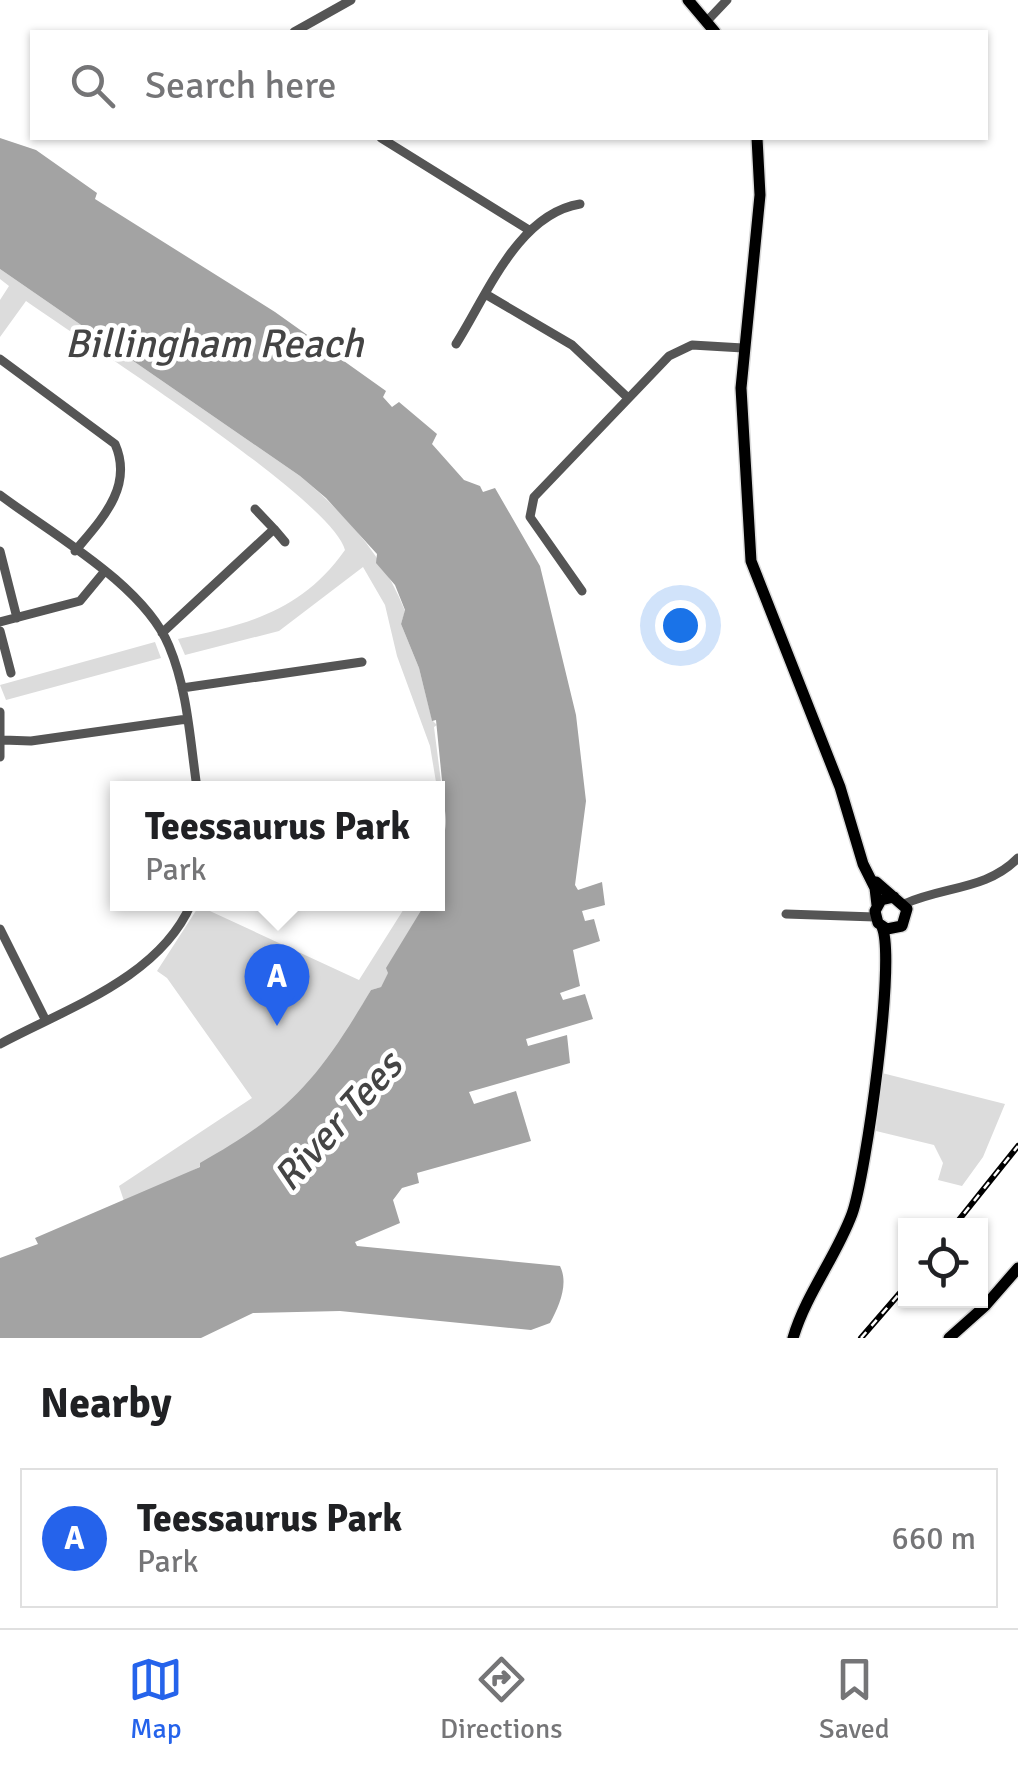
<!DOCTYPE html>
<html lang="en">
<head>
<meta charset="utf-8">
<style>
  :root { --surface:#fff; --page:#f2f2f2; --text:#202124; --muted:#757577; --line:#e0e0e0; --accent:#2563eb }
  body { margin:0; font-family:Signika,sans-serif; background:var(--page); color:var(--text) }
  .controls { position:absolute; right:30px; bottom:30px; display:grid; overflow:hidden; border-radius:0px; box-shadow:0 2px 8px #0004 }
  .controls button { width:90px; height:90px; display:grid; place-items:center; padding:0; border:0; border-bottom:2px solid var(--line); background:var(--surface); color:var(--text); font:50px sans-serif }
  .you { position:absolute; left:680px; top:625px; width:35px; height:35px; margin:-25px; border:8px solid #fff; border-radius:50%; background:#1a73e8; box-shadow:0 0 0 15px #1a73e833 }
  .badge { display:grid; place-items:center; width:65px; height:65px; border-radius:50%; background:var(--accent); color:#fff; font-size:32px; font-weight:700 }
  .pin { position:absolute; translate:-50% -82px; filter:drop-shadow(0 2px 5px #0008) }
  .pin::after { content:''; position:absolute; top:52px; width:35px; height:30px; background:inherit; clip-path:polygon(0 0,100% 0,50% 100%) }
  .popup { position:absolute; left:110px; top:781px; width:335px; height:130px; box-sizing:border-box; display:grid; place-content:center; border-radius:0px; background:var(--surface); filter:drop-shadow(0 2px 8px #0005); font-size:32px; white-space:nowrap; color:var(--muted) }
  .popup b { font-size:38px; color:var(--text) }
  .popup::after { content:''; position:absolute; left:50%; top:100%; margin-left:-20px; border:20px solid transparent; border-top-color:var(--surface) }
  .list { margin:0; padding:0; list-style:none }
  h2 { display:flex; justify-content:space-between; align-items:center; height:130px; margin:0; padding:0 40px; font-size:42px }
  h2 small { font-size:32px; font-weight:400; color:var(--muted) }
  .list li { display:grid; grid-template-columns:65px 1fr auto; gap:30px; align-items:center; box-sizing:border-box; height:140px; margin:0 20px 20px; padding:0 20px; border:2px solid var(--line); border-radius:0px }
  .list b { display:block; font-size:38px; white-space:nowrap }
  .list p { margin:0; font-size:32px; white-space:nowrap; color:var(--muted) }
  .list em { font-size:32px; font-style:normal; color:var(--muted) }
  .icon { flex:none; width:55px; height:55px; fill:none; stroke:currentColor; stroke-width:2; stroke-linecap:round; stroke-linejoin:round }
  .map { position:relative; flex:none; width:1018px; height:1338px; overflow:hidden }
  .search { position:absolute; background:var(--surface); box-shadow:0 2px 8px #0004; left:30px; right:30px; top:30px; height:110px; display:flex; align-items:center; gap:25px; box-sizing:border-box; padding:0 35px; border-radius:0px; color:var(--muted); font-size:38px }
  .sheet { height:290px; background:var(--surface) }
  nav { display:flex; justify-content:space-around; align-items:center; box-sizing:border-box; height:140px; border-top:2px solid var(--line); background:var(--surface); font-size:28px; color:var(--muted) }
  nav a { display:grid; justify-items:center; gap:5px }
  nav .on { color:var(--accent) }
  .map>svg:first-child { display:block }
  .green { fill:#dcdcdc }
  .water { fill:#a3a3a3 }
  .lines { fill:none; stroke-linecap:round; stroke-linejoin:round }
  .major-casing { stroke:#dbdbdb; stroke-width:14 }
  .minor { stroke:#555; stroke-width:9 }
  .major { stroke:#000; stroke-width:11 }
  .rail-casing { stroke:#000; stroke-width:6 }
  .rail { stroke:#fff; stroke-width:2.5; stroke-dasharray:8; stroke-linecap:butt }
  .labels { text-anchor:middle; stroke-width:9; stroke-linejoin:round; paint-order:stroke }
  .water-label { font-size:40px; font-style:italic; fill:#444; stroke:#fff }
</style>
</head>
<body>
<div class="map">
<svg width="1018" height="1338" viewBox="0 0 1018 1338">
  <rect width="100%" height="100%" fill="#fff"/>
  <path class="green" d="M 0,269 L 300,476 C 345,513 384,557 405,611 L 401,624 L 419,668 L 432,720 L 437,725 L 434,727 L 446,821 L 437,873 L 437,788 L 430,746 L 397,656 L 385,605 L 363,567 L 279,631 L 185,655 L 178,639 C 248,624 301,612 345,550 C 332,499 82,341 26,301 L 0,337 L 0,300 L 9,286 L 0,279 Z
    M 155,642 L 161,658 L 6,700 L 0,685 Z
    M 407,904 L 425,904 L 381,987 L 371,990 C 357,1014 344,1040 327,1063 C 280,1129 198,1172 124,1201 L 119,1186 L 252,1098 L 167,978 L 157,971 L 199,906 L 359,980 Z
    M 882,1073 L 1005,1104 L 983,1157 L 962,1186 L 938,1180 L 943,1163 L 934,1145 L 876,1131 Z"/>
  <path class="water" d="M 0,138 L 36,150 L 97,193 L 95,199 L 275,312 L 386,391 L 383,397 L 392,407 L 399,402 L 437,434 L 432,444 L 464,480 L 480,486 L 483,492 L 495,488 L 540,566 L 576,715 L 586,801 L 575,885 L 578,890 L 602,882 L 605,905 L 582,911 L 585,921 L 594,919 L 600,941 L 573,950 L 580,986 L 560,993 L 563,1000 L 585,994 L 593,1019 L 526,1039 L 528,1046 L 567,1035 L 570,1063 L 469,1092 L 474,1104 L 516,1091 L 531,1141 L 417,1173 L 419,1183 L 402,1188 L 393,1200 L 400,1223 L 355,1242 L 357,1246 L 560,1266 C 569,1284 559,1307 550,1323 L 531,1330 L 340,1311 L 253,1313 L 201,1338 L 0,1338 L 0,1258 L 38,1244 L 35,1238 L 200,1167 L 200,1163 C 291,1112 319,1078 371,990 L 381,987 L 388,973 L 386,968 L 425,904 L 437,904 L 446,821 L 436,720 L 432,721 L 419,668 L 401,624 L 405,610 L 395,585 L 376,563 L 377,554 L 326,498 L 300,476 L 0,269 Z"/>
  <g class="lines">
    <g class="major-casing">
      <path id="major" d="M 688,0 L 715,32
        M 757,138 L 760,195 L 741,388 L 751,561 L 840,787 L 863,864 L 875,888 L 877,905
        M 876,882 L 907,909 L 902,926 L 887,929 L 878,923 L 875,911 L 881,900 L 894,897
        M 793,1338 C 806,1294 836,1257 852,1214 C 866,1175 896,959 882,927
        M 949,1338 L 985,1306 L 1018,1268"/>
    </g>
    <path class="minor" d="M 707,21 L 727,0
      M 294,32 L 351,0
      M 381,138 L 529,230
      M 487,295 L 572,345 L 627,397
      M 456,344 C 487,295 518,214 580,204
      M 0,359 L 115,444 C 134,487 101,520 75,551
      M 0,495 C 52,534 144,585 169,646 C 188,691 190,741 197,788
      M 274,529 L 285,542
      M 0,551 L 17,618
      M 582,591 L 530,517 L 534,497 L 669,356 L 692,345 L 743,348
      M 0,622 L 80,601 L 104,572
      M 0,631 L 11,673
      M 162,633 L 274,529 L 255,509
      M 182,688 L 362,662
      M 0,712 L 0,757
      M 3,740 L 31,741 L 187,719
      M 904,904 C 944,886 987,890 1018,858
      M 786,914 L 875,917
      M 0,929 L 45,1019
      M 0,1044 C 67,1008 159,978 191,904"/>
    <use href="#major" class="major"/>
    <g class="rail-casing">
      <path id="rail" d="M 954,1226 L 1018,1146
        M 861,1338 L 906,1286"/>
    </g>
    <use href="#rail" class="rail"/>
  </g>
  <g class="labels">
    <g class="water-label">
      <text x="214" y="357">Billingham Reach</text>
      <text transform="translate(337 1121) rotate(-48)" y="14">River Tees</text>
    </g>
  </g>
</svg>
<div class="controls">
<button><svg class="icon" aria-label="locate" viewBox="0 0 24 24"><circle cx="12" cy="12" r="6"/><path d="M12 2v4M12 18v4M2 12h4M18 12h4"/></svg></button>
</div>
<div class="you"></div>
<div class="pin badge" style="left:277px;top:1026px">A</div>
<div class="popup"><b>Teessaurus Park</b>Park</div>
<div class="search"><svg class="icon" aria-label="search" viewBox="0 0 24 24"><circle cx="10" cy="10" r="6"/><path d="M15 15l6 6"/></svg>Search here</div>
</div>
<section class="sheet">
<h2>Nearby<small></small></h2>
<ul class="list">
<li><span class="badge">A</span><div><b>Teessaurus Park</b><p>Park</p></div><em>660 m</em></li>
</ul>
</section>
<nav>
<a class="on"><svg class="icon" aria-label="map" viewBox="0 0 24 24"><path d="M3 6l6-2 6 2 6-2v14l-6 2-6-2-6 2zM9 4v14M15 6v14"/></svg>Map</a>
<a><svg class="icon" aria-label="directions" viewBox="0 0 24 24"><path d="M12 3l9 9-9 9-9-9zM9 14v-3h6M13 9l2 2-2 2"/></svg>Directions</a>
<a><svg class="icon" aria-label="saved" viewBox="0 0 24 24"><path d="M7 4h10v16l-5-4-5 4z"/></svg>Saved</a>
</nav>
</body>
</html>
